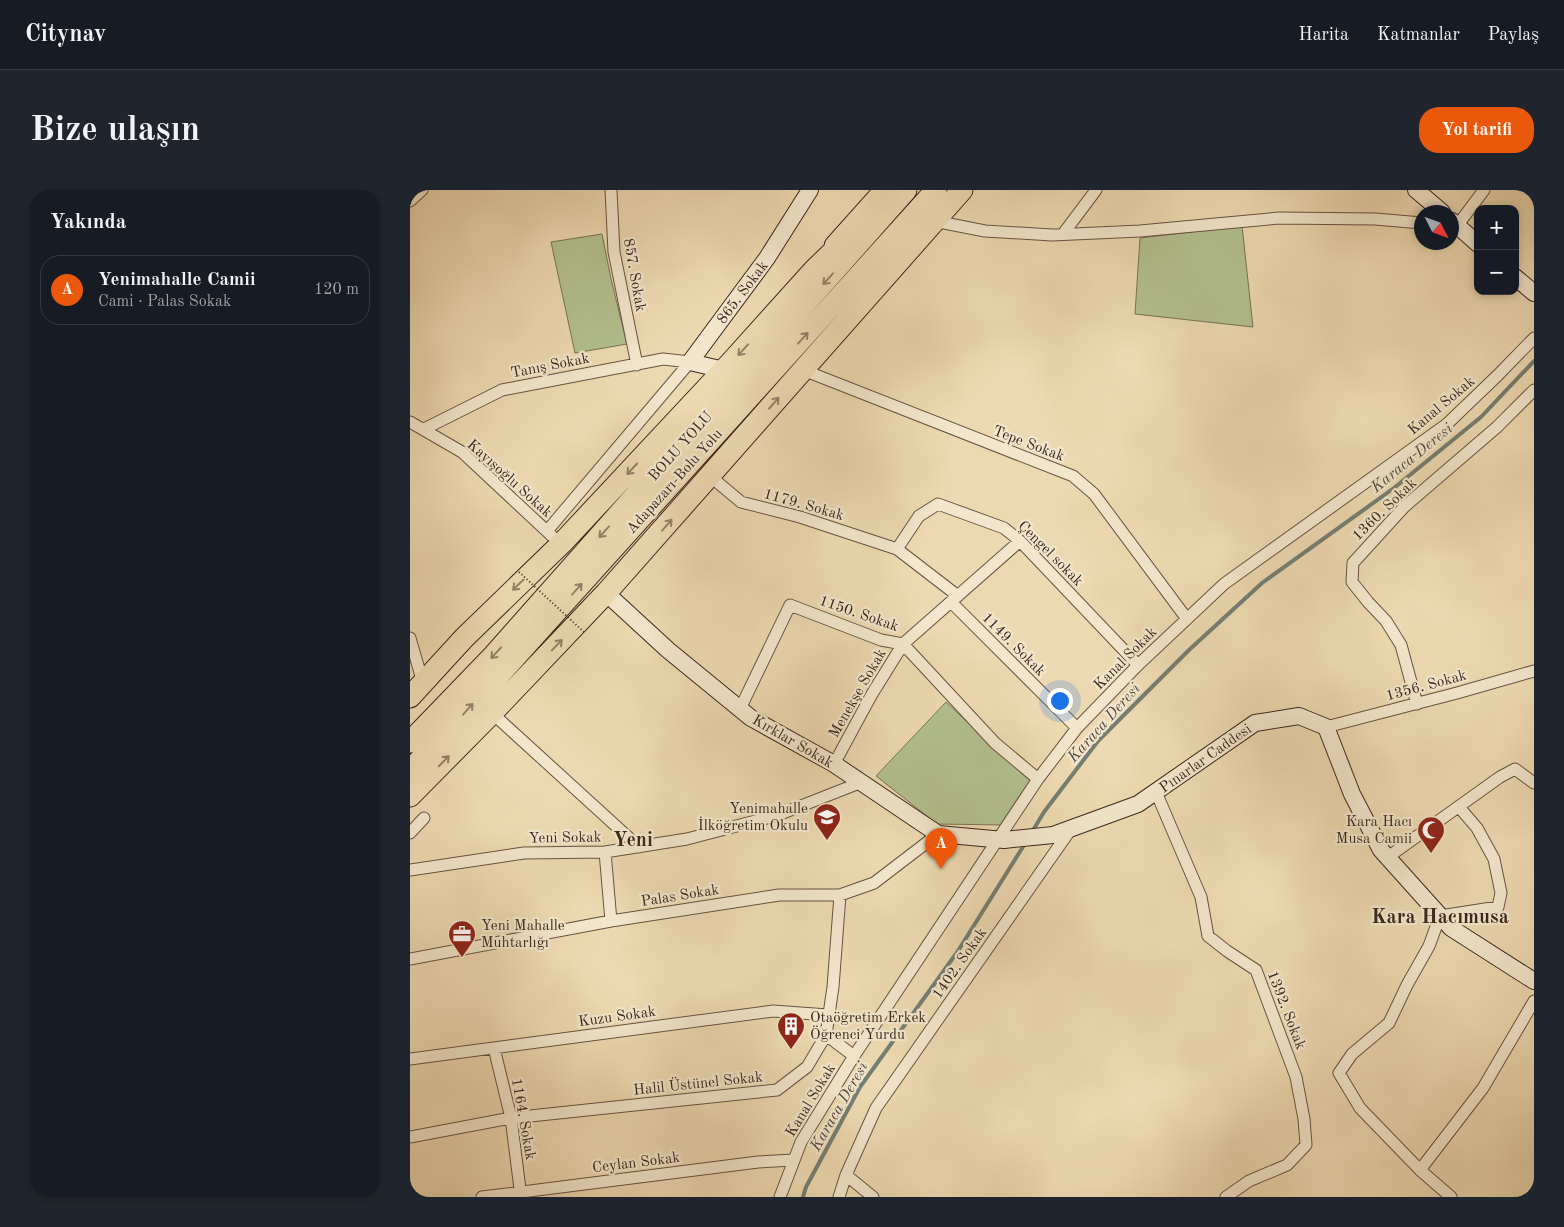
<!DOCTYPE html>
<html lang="tr">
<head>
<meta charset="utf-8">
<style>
  :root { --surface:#171b24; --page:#20242c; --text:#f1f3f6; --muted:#9ea1a6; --line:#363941; --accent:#ea580c }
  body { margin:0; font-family:"Old Standard TT",serif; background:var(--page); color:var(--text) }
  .controls { position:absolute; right:15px; top:15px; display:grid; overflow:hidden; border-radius:10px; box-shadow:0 2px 8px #0003 }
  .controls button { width:45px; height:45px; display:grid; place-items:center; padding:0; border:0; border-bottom:1px solid var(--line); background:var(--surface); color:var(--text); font:25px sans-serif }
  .compass { position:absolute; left:1004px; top:15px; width:45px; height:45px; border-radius:50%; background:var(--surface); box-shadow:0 2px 8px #0003; rotate:132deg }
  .you { position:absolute; left:649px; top:510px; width:18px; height:18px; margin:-12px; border:4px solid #fff; border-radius:50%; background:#1a73e8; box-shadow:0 0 0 8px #1a73e833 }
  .badge { display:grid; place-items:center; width:32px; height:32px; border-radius:50%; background:var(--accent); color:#fff; font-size:16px; font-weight:700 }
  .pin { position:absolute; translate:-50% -41px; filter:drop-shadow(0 1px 2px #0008) }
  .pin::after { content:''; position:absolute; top:26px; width:18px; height:15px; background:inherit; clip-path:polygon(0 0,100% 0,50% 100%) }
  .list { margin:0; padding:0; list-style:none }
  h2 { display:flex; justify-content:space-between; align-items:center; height:65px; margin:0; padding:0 20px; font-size:21px }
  h2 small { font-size:16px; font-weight:400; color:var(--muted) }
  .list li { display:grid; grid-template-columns:32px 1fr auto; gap:15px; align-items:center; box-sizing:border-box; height:70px; margin:0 10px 10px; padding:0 10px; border:1px solid var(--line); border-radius:20px }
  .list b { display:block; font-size:19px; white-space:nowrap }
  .list p { margin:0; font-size:16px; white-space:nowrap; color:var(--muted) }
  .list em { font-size:16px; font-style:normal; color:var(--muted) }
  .map { position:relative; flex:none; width:1124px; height:1007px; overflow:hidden; border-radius:20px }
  header { display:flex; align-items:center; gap:30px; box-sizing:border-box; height:70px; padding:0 25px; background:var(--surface); border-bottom:1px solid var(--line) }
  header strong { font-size:24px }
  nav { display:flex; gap:28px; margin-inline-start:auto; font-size:18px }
  .intro { display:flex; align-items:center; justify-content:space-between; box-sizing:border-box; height:120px; padding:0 30px }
  h1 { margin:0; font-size:35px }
  .button { padding:12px 22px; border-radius:20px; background:var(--accent); color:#fff; font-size:18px; font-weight:700 }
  main { display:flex; gap:30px; padding:0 30px }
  aside { flex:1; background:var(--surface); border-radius:20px; box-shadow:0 2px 8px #0003 }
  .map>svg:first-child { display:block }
  .green { fill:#b3c08f; stroke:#787356 }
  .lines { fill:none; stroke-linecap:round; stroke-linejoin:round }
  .stream { stroke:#747f73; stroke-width:4 }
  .street-casing { stroke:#685342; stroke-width:13 }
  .secondary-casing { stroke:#3c261d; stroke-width:18 }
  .highway-casing { stroke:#3c261d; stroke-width:23 }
  .street { stroke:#f3e6cc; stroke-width:11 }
  .secondary { stroke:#f3e6cc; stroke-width:16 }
  .highway { stroke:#edd9b1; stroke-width:21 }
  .path-bridge { stroke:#3c261d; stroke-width:2; stroke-dasharray:1 2.5; stroke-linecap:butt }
  .oneway { stroke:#948067 }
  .labels { text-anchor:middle; stroke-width:4.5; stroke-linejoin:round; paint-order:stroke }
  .street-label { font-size:15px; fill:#3c261d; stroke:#f3e6cc }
  .poi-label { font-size:15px; fill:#3c261d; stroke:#f3e6cc; text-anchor:end }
  .water-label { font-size:16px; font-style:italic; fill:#534b41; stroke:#f3e6cc }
  .district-label { font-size:20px; font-weight:bold; fill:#3c261d; stroke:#f3e6cc }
</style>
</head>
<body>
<header>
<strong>Citynav</strong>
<nav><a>Harita</a><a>Katmanlar</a><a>Paylaş</a></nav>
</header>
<div class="intro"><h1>Bize ulaşın</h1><a class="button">Yol tarifi</a></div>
<main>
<aside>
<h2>Yakında<small></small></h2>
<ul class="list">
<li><span class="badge">A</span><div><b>Yenimahalle Camii</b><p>Cami · Palas Sokak</p></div><em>120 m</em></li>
</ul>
</aside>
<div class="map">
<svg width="1124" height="1007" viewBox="0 0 1124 1007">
  <rect width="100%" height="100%" fill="#edd9b1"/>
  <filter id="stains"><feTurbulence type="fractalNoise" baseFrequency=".004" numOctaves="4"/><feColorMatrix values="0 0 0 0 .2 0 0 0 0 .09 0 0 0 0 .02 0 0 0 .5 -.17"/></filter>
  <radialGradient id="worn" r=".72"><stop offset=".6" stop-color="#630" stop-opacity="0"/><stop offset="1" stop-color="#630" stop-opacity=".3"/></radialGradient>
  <path class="green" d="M 832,36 L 843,137 L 725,124 L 730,48 Z
    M 192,44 L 201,89 L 217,154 L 165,163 L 141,52 Z
    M 536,512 L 620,591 L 592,635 L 527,634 L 466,586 Z"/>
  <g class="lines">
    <path class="stream" d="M 622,642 L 634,622 L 688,551 L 779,460 L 852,393 L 984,298 L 1071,227 L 1124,171
      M 393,1007 L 396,997 L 450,897 L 548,761 L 616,652"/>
    <g class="street-casing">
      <path id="street" d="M 201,0 L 204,62 L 227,175
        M 0,11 L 12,0
        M 524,31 L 575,41 L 642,45 L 730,41 L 869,28 L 965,29 L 1012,33
        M 1042,35 L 1047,36 L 1074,0
        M 653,44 L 686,0
        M 393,180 L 663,286 L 684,304 L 777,429
        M 0,232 L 52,262 L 142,346
        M 14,239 L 92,200 L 253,169 L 280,172
        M 300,286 L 331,312 L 390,327 L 487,359
        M 137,341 L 280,172
        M 548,406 L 487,359 L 509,326 L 528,314 L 594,338 L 610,351 L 728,475
        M 541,412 L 667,538
        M 0,448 L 13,493
        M 1007,514 L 991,455 L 976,431 L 958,412 L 942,392 L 943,373 L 994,317 L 1087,237 L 1124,200
        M 330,519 L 380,415 L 471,450 L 493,454 L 585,553 L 628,589
        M 82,523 L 229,657
        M 916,537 L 1047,503 L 1124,481
        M 424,574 L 462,504 L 493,454 L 610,351
        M 746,602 L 791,707 L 798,746 L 817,761 L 846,780 L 886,887 L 894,929 L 896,955 L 877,975 L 839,991 L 816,1007
        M 0,643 L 14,628
        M 195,662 L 201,731
        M 978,667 L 1090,587 L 1105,579 L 1124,593
        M 0,680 L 114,663 L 195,662 L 277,649 L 368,625 L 452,592
        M 0,769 L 201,731 L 369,705 L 430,705 L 464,693 L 528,644
        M 416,845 L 444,866
        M 84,858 L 101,928 L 111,1007
        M 0,869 L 363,821 L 418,825
        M 0,947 L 101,928 L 367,900 L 397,877 L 416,845 L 423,797 L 430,705
        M 1010,980 L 1073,898 L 1124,811
        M 436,985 L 463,1007
        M 72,1007 L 348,972 L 383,970
        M 370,1007 L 391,952 L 444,866 L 628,589 L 667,538 L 728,475 L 814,394 L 1037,234 L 1088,185 L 1124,148
        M 429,1007 L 436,985 L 466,918 L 661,639
        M 1041,1007 L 1010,980 L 950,918 L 929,883 L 942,864 L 979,833 L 997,795 L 1019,756 L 1030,726 L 1088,717 L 1091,703 L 1084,669 L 1067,638 L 1049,617"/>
    </g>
    <g class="secondary-casing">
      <path id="secondary" d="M 1006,0 L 1032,22
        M 1042,31 L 1068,54
        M 1105,87 L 1124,103
        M 314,180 L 280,172 L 357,68 L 400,0
        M 196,403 L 258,460 L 341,528 L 424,574 L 528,644 L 594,650 L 643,645 L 728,614 L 845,533 L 889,526 L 916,537 L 942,604 L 971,660 L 1041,738 L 1124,791"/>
    </g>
    <g class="highway-casing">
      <path id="highway" d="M 425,56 L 475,0
        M 0,507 L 54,448 L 152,353 L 323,170 L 404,80 L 437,48
        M 0,552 L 84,465 L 496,0
        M 0,580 L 34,546 L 526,0
        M 0,606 L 82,523 L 196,403 L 552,0"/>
    </g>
    <use href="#street" class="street"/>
    <use href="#secondary" class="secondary"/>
    <use href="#highway" class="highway"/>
    <path class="path-bridge" d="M 109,382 L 175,443"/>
  </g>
  <defs><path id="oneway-shaft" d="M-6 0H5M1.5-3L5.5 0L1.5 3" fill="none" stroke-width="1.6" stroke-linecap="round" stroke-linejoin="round" transform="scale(1.25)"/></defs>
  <g class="oneway">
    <use href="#oneway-shaft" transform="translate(418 89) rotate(132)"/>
    <use href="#oneway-shaft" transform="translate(393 148) rotate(-48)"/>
    <use href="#oneway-shaft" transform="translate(333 160) rotate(132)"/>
    <use href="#oneway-shaft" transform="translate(364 213) rotate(-49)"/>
    <use href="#oneway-shaft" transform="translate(222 279) rotate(133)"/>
    <use href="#oneway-shaft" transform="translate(257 335) rotate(-49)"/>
    <use href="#oneway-shaft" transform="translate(194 342) rotate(132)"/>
    <use href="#oneway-shaft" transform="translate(108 395) rotate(136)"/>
    <use href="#oneway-shaft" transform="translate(167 399) rotate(-48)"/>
    <use href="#oneway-shaft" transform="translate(147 455) rotate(-46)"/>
    <use href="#oneway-shaft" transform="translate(86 463) rotate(132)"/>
    <use href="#oneway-shaft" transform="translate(58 519) rotate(-48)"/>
    <use href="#oneway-shaft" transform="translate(34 571) rotate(-45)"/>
  </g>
  <defs>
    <g id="school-pin" transform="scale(1.4375)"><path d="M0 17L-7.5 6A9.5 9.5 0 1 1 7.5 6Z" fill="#8f2418" stroke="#f3e6cc"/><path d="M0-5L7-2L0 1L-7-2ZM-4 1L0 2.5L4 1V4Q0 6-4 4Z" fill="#fff"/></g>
    <g id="mosque-pin" transform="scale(1.4375)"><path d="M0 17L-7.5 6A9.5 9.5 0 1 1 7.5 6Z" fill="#8f2418" stroke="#f3e6cc"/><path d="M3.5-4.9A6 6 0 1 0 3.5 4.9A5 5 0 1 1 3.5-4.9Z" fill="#fff"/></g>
    <g id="office-pin" transform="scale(1.4375)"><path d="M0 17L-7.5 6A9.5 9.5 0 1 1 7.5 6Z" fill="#8f2418" stroke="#f3e6cc"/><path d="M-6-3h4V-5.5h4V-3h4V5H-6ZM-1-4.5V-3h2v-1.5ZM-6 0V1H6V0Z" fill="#fff"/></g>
    <g id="building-pin" transform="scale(1.4375)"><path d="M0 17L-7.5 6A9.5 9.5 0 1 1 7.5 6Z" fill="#8f2418" stroke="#f3e6cc"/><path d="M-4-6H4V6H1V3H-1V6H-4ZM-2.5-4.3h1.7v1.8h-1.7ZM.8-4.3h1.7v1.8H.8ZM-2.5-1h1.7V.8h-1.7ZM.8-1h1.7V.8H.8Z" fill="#fff"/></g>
  </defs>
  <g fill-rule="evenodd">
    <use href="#school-pin" x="417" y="627"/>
    <use href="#mosque-pin" x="1021" y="640"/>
    <use href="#office-pin" x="52" y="744"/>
    <use href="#building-pin" x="381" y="836"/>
  </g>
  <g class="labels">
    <g class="street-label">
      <text transform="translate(225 85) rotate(80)" y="5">857. Sokak</text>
      <text transform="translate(332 102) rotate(-53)" y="5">865. Sokak</text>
      <text transform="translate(140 175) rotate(-11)" y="5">Tanış Sokak</text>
      <text transform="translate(1031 215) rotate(-40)" y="5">Kanal Sokak</text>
      <text transform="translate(619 253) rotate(21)" y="5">Tepe Sokak</text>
      <text transform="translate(270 256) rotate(-48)" y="5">BOLU YOLU</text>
      <text transform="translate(100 288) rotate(42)" y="5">Kayışoğlu Sokak</text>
      <text transform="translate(264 291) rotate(-48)" y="5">Adapazarı-Bolu Yolu</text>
      <text transform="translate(394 314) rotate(16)" y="5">1179. Sokak</text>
      <text transform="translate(974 319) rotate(-44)" y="5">1360. Sokak</text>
      <text transform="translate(641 363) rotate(45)" y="5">Çengel sokak</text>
      <text transform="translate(449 423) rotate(19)" y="5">1150. Sokak</text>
      <text transform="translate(604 454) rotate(45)" y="5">1149. Sokak</text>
      <text transform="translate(715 468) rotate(-45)" y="5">Kanal Sokak</text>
      <text transform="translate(1016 495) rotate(-15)" y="5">1356. Sokak</text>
      <text transform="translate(447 503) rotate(-60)" y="5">Menekşe Sokak</text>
      <text transform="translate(383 551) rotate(30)" y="5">Kırklar Sokak</text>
      <text transform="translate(795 568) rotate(-35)" y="5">Pınarlar Caddesi</text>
      <text transform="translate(155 647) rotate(-1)" y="5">Yeni Sokak</text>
      <text transform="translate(270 705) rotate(-9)" y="5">Palas Sokak</text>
      <text transform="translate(549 773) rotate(-55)" y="5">1402. Sokak</text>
      <text transform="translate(877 820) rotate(69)" y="5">1392. Sokak</text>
      <text transform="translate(207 826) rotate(-8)" y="5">Kuzu Sokak</text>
      <text transform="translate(288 893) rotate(-6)" y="5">Halil Üstünel Sokak</text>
      <text transform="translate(400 910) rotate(-59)" y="5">Kanal Sokak</text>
      <text transform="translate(114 929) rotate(80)" y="5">1164. Sokak</text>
      <text transform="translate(226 972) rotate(-7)" y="5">Ceylan Sokak</text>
    </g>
    <g class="poi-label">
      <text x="398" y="623">Yenimahalle<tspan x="398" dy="17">İlköğretim Okulu</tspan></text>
      <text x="1002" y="636">Kara Hacı<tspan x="1002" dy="17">Musa Camii</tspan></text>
      <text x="71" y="740" text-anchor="start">Yeni Mahalle<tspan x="71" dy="17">Muhtarlığı</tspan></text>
      <text x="400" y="832" text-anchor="start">Otaöğretim Erkek<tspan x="400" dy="17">Öğrenci Yurdu</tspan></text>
    </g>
    <g class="water-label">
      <text transform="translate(1001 267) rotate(-39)" y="6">Karaca Deresi</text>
      <text transform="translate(693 532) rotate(-48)" y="6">Karaca Deresi</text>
      <text transform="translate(428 916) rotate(-60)" y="6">Karaca Deresi</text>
    </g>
    <g class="district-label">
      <text x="223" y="656">Yeni</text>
      <text x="1030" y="733">Kara Hacımusa</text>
    </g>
  </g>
  <rect width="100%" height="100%" filter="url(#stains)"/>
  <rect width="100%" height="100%" fill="url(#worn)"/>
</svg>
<div class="controls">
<button>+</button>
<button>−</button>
</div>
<svg class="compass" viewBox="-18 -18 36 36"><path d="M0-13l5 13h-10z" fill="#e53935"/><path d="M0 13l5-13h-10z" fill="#9ea1a6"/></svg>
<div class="you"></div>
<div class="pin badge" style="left:531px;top:679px">A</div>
</div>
</main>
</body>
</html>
